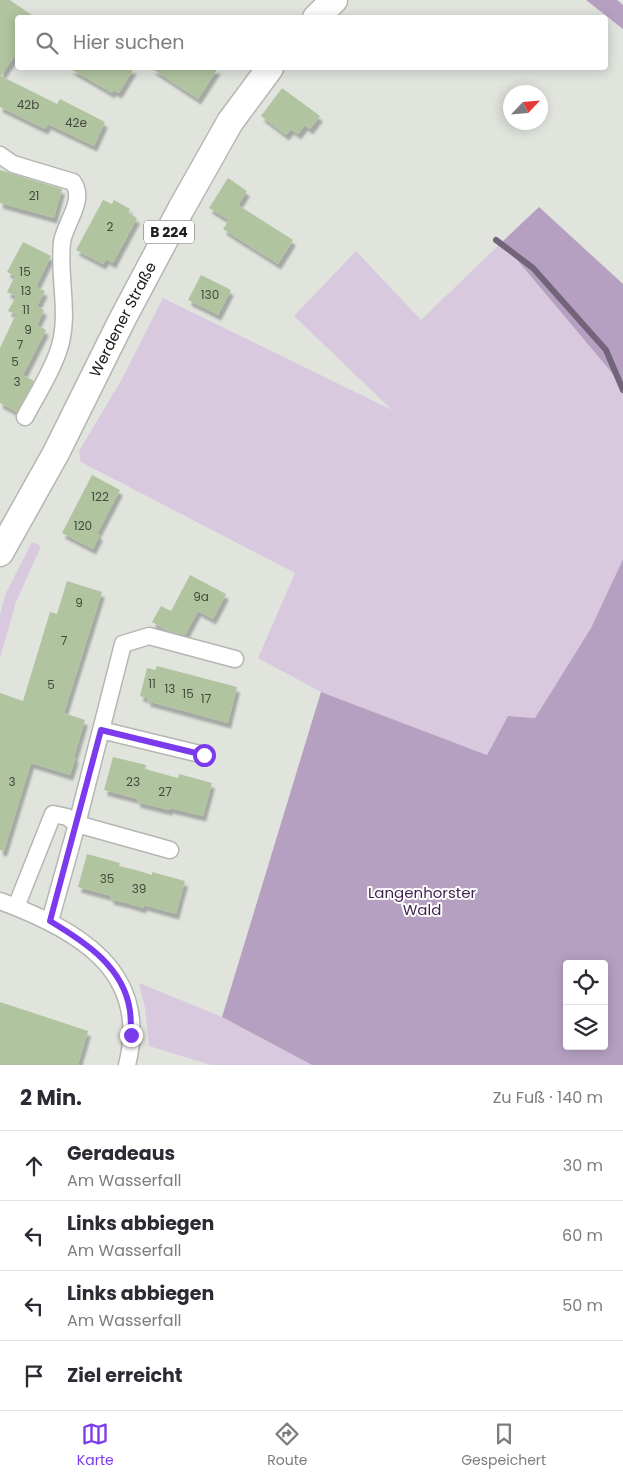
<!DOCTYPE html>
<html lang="de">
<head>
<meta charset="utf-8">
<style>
  :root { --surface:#fff; --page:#f7f7f7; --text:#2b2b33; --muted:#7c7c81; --line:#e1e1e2; --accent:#7c3aed }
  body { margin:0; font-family:Poppins,sans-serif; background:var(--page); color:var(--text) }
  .controls { position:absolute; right:15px; bottom:15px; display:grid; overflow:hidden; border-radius:5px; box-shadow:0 2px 12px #0003 }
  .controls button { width:45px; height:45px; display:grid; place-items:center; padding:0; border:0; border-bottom:1px solid var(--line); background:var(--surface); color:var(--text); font:25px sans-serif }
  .compass { position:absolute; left:503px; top:85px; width:45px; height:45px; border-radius:50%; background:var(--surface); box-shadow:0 2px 12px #0003; rotate:64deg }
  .stop { position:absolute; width:15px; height:15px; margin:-11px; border:4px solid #7c3aed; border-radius:50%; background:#fff }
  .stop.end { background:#7c3aed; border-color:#fff; box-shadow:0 1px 5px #0008 }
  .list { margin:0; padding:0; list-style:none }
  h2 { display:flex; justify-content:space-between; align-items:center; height:65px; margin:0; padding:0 20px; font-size:21px }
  h2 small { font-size:16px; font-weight:400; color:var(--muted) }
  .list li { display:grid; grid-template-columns:32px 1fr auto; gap:15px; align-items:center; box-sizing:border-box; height:70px; padding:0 20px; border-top:1px solid var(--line) }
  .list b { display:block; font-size:19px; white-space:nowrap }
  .list p { margin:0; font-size:16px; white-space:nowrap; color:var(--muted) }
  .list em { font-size:16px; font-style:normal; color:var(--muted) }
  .icon { flex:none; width:28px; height:28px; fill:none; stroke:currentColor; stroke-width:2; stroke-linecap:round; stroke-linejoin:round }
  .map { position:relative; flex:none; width:623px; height:1065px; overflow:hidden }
  .search { position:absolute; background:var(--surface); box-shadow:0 2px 12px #0003; left:15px; right:15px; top:15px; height:55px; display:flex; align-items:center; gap:12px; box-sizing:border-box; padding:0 18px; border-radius:5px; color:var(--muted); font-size:19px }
  .sheet { height:345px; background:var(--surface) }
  nav { display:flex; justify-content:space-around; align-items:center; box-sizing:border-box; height:70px; border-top:1px solid var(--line); background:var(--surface); font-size:14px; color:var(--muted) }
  nav a { display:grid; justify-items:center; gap:2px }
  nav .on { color:var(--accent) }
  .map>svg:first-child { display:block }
  .green { fill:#d8c9df }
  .forest { fill:#b6a0c2; fill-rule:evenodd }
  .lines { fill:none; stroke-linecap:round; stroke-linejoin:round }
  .stream { stroke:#726479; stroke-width:6 }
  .building { fill:#b1c4a0; filter:url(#shadow) }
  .minor-casing { stroke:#b4b7b1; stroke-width:19 }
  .primary-casing { stroke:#b4b7b1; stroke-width:29 }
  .minor { stroke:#fff; stroke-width:16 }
  .primary { stroke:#fff; stroke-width:26 }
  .route { stroke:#7c3aed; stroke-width:6 }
  .labels { text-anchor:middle; stroke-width:4; stroke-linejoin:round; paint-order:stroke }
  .number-label { font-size:12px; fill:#444a3e }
  .shield { fill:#fff; stroke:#636462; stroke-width:1 }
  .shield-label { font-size:14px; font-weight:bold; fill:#20211e }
  .street-label { font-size:15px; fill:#20211e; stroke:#fff }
  .park-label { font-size:15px; fill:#432450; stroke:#fff }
</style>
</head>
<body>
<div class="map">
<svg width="623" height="1065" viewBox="0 0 623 1065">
  <defs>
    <filter id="shadow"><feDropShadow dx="3" dy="5.5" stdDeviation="1" flood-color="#0004"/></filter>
  </defs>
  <rect width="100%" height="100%" fill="#e0e4dd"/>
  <path class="green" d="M 502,242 L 623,386 L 623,559 L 591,628 L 535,718 L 508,716 L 487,755 L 321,692 L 258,658 L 295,573 L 81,462 L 79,451 L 122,379 L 163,298 L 392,410 L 294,316 L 356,251 L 421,320 Z
    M 32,542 L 41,546 L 16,602 L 0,658 L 0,614 L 6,593 Z
    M 139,983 L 222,1017 L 312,1065 L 211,1065 L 149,1046 L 145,1008 Z"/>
  <path class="forest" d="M 586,0 L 617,0 L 623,5 L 623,29 Z
    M 539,207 L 623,284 L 623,386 L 502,242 Z
    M 623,559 L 623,1065 L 312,1065 L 222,1017 L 321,692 L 487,755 L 508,716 L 535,718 L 591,628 ZM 567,964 L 604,964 L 604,1046 L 567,1046 Z"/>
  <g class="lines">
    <path class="stream" d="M 496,240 L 533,268 L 606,350 L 623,390"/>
  </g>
  <path class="building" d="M 0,0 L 10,0 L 36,18 L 18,18 L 18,51 L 1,76 L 57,104 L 60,99 L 105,122 L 94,146 L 48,124 L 45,129 L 0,107 Z
    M 69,68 L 134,68 L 119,93 L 113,90 L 112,93 Z
    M 151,68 L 218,68 L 198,99 Z
    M 282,88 L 320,116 L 310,129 L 305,125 L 298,134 L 291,129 L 286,135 L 261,116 Z
    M 0,170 L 62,189 L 54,218 L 0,203 Z
    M 228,178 L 247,191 L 238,205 L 293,240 L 278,264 L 223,229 L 229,220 L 209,208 Z
    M 103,200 L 112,204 L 114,200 L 130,209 L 128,213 L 137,218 L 113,263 L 106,259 L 103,264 L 76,250 Z
    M 23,242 L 51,256 L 36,287 L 45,291 L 37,306 L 44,310 L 37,325 L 46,330 L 23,375 L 34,381 L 17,412 L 0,403 L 0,348 L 16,314 L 8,311 L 16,296 L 7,292 L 15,276 L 7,272 Z
    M 201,275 L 231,290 L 218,315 L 188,300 Z
    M 92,475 L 120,490 L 97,534 L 100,535 L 93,549 L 62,533 Z
    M 190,575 L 226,594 L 213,619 L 198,611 L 185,635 L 168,631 L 152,622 L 161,606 L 171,611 Z
    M 67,581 L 102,592 L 64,713 L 85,720 L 74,757 L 76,757 L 70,775 L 31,763 L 4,851 L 0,850 L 0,693 L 23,701 L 50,612 L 57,614 Z
    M 157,666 L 237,687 L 228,723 L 147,701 L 148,698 L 140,696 L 147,668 L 155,670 Z
    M 113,757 L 146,765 L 145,769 L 178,778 L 179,774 L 212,783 L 203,816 L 170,808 L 169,810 L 137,802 L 138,799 L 104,790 Z
    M 87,854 L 120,863 L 119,866 L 136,870 L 152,875 L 152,872 L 185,881 L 176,914 L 144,905 L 143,908 L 127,903 L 110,899 L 111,896 L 78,887 Z
    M 0,1002 L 88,1031 L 78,1065 L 0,1065 Z"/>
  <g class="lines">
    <g class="minor-casing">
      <path id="minor" d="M 0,155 L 13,164 L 73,182 C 86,200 65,223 62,242 C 58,279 71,317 58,352 C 50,375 36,396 25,417
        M 101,730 L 204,755
        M 0,901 C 76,929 151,970 127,1065
        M 16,907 L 53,814 L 67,817 L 77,824 L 170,850
        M 50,921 L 77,824 L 123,644 L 149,636 L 235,659"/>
    </g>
    <g class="primary-casing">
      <g id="primary">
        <path d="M 316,18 L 334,0"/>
        <path id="s1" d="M 0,553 L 56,453 L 122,320 L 181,209 L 230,122 L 270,68"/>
      </g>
    </g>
    <use href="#minor" class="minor"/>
    <use href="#primary" class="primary"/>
  </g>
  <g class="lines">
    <path class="route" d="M 131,1035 C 131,1027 131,1019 130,1011 C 124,967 85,942 50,921 L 101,730 L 204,755"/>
  </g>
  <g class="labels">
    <g class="number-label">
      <text x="28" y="109">42b</text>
      <text x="76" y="127">42e</text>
      <text x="34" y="200">21</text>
      <text x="110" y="231">2</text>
      <text x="25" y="276">15</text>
      <text x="26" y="295">13</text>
      <text x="210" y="299">130</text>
      <text x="26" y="314">11</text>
      <text x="28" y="334">9</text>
      <text x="20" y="349">7</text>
      <text x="15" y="366">5</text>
      <text x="17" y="386">3</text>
      <text x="100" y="501">122</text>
      <text x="83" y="530">120</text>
      <text x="201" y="601">9a</text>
      <text x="79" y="607">9</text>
      <text x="64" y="645">7</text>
      <text x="152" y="688">11</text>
      <text x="51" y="689">5</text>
      <text x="170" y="693">13</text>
      <text x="188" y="698">15</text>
      <text x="206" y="703">17</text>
      <text x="12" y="786">3</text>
      <text x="133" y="786">23</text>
      <text x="165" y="796">27</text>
      <text x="107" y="883">35</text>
      <text x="139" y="893">39</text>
    </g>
    <rect class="shield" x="144" y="220.5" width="50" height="23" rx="4"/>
    <g class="shield-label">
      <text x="169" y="237">B 224</text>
    </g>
    <g class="street-label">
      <text dy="5" stroke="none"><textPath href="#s1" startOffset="264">Werdener Straße</textPath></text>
    </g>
    <g class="park-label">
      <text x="422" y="898">Langenhorster<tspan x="422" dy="17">Wald</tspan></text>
    </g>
  </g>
</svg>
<div class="controls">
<button><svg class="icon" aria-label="locate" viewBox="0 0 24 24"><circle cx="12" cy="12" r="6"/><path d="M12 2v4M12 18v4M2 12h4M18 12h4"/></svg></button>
<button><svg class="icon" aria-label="layers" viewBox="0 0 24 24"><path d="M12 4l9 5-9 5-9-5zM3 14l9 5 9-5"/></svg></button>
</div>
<svg class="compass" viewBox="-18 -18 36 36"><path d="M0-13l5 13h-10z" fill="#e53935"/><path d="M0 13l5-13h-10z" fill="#7c7c81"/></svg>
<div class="stop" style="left:204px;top:755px"></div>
<div class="stop end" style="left:131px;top:1035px"></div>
<div class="search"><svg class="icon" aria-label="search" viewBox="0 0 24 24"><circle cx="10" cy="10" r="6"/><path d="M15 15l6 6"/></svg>Hier suchen</div>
</div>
<section class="sheet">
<h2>2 Min.<small>Zu Fuß · 140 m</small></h2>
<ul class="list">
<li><svg class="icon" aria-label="ahead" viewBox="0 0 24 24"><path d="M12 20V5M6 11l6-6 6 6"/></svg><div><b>Geradeaus</b><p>Am Wasserfall</p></div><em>30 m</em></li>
<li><svg class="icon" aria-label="left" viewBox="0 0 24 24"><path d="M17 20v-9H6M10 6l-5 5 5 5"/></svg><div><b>Links abbiegen</b><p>Am Wasserfall</p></div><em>60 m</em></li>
<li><svg class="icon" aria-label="left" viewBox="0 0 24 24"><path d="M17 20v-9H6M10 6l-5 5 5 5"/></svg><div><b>Links abbiegen</b><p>Am Wasserfall</p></div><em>50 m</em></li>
<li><svg class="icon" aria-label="arrive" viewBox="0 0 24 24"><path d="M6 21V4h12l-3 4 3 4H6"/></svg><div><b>Ziel erreicht</b></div></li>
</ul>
</section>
<nav>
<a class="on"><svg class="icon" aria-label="map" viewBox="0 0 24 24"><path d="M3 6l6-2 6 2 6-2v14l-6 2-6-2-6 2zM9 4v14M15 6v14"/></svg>Karte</a>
<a><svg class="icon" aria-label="directions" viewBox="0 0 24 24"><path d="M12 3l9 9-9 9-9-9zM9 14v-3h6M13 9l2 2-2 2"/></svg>Route</a>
<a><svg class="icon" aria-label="saved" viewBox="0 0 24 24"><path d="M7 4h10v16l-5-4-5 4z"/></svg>Gespeichert</a>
</nav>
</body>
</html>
